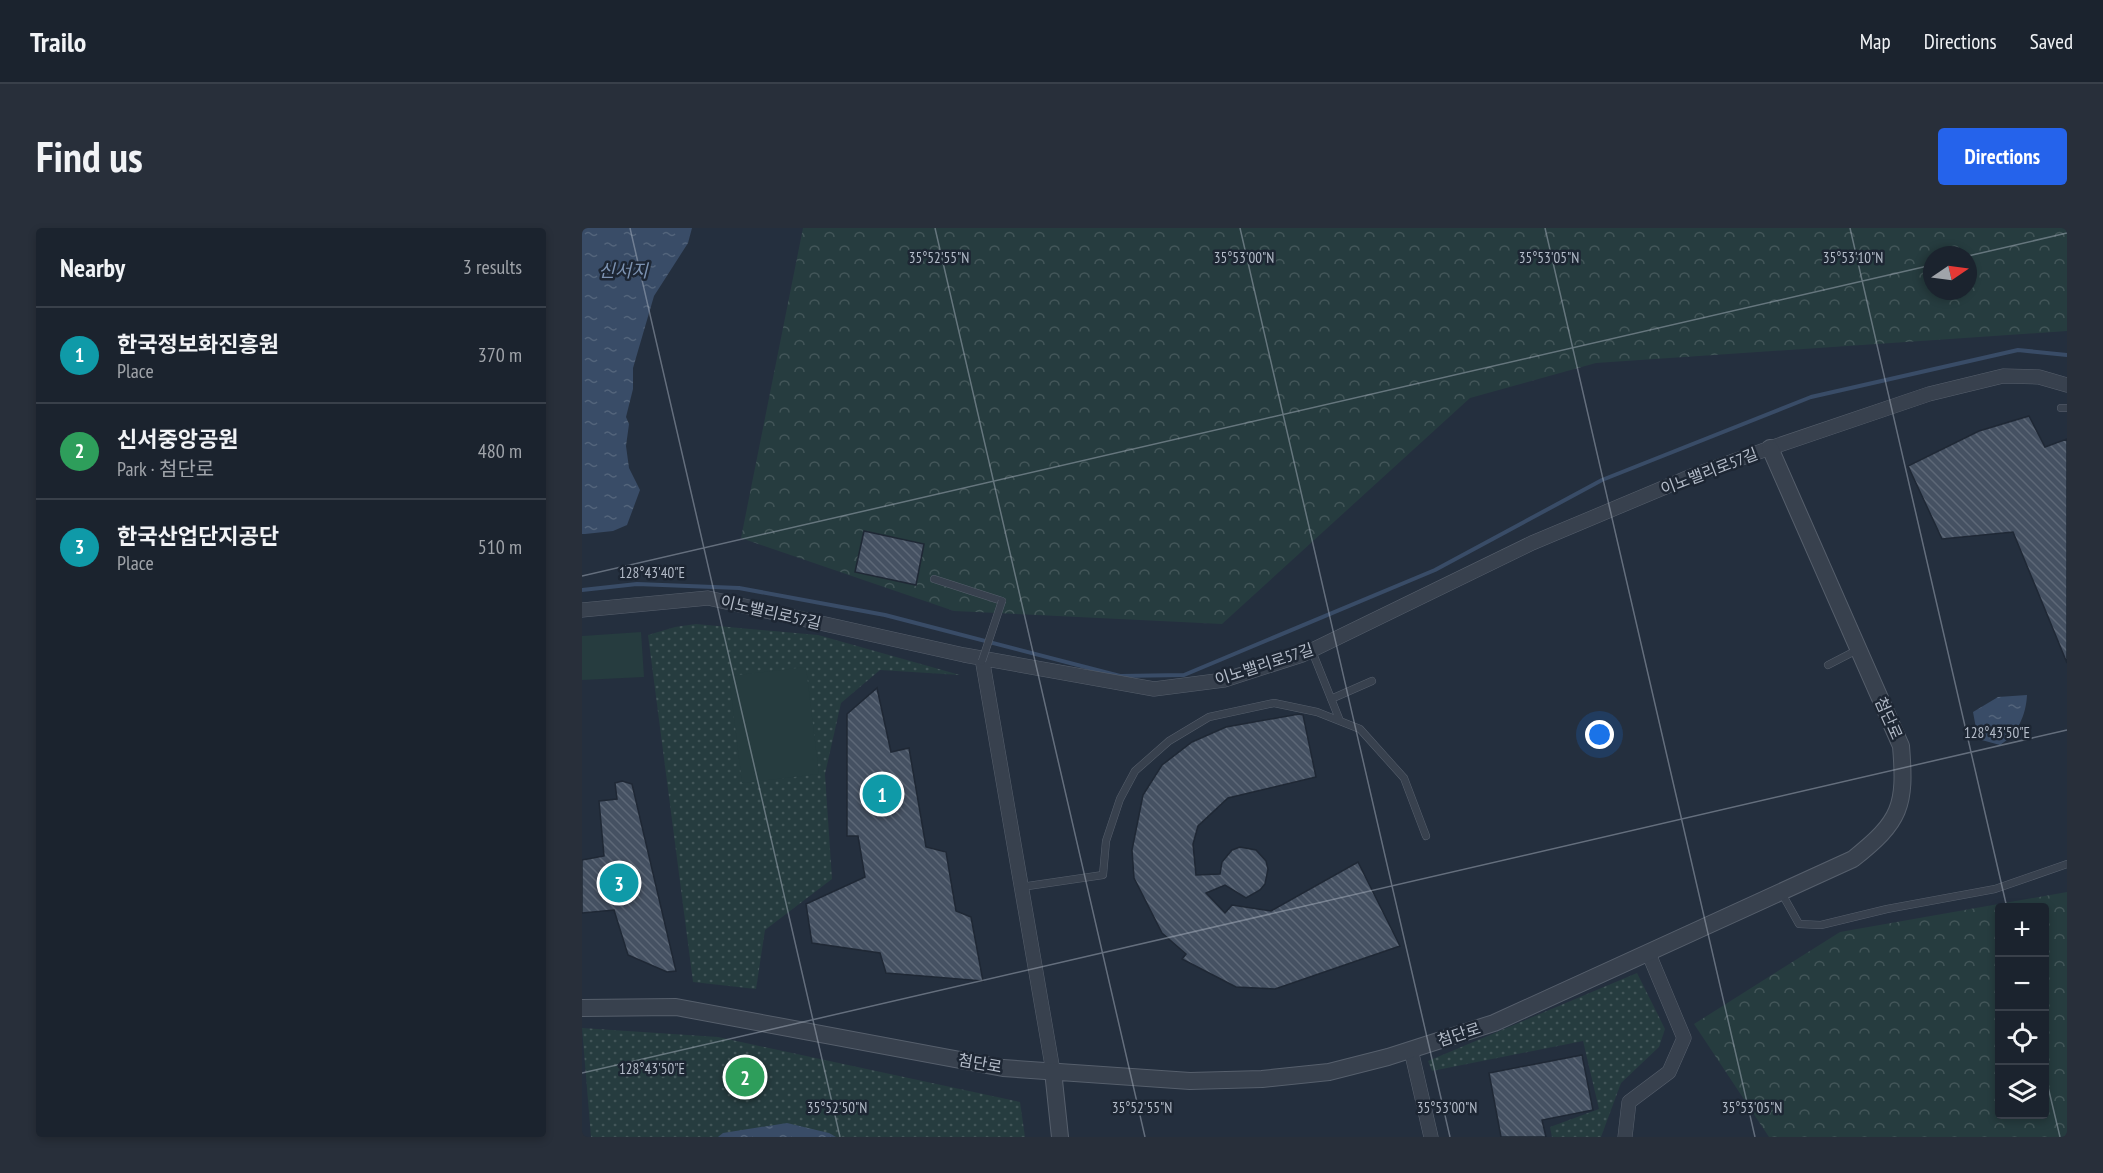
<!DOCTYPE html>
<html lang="en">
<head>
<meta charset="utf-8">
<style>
  :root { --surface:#1b232e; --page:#282f3a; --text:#f1f3f6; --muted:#a0a4aa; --line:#39404a; --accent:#2563eb }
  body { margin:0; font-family:"PT Sans Narrow","Noto Sans KR",sans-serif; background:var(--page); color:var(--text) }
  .controls { position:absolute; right:18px; bottom:18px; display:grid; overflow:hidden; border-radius:6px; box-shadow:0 3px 9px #0003 }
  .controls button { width:54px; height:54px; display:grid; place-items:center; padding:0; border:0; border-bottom:2px solid var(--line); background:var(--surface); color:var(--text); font:30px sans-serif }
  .compass { position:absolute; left:1341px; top:18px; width:54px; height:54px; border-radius:50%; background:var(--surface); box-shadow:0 3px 9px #0003; rotate:77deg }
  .you { position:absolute; left:1018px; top:507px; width:21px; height:21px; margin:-15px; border:4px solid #fff; border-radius:50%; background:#1a73e8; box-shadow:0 0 0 9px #1a73e833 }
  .badge { display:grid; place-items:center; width:39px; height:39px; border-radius:50%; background:var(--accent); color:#fff; font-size:20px; font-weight:700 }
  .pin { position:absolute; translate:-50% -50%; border:3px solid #fff; box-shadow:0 2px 6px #0006 }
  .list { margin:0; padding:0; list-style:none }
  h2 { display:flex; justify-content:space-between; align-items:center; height:78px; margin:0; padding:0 24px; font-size:26px }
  h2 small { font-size:20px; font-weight:400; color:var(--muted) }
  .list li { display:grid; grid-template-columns:39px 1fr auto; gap:18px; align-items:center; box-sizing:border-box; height:96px; padding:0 24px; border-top:2px solid var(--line) }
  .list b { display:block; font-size:22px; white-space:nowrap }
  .list p { margin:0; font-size:20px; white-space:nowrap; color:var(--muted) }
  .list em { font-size:20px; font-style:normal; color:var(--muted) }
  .icon { flex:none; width:33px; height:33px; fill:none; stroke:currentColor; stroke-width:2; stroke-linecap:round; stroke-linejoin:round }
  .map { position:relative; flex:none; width:1485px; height:909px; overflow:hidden; border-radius:6px }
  header { display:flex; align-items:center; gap:36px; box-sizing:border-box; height:84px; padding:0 30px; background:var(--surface); border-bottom:2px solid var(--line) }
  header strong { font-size:28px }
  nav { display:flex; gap:33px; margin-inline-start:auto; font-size:21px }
  .intro { display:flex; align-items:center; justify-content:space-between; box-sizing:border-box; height:144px; padding:0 36px }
  h1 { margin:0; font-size:42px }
  .button { padding:15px 27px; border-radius:6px; background:var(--accent); color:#fff; font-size:21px; font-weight:700 }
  main { display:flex; gap:36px; padding:0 36px }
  aside { flex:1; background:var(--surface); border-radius:6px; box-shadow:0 3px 9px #0003 }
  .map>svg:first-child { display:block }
  .grass { fill:url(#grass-dots) }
  .forest { fill:url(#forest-crowns); fill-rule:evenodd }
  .garden { fill:#263c3f }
  .water { fill:url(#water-ripples) }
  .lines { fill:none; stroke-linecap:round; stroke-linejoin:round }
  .stream { stroke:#394c67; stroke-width:4 }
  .building { fill:url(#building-back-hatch); stroke:#1f2835; stroke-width:1.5 }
  .service-casing { stroke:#565f6c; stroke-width:8 }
  .minor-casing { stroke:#565f6c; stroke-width:15 }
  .tertiary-casing { stroke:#565f6c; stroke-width:18 }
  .service { stroke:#38414e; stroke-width:7 }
  .minor { stroke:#38414e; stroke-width:14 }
  .tertiary { stroke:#38414e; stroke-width:16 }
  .service-bridge-casing { stroke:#565f6c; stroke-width:8; stroke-linecap:butt }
  .service-bridge { stroke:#38414e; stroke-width:7 }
  .ticks { fill:none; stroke:#b4bcc9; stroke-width:1.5; stroke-opacity:0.45 }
  .labels { text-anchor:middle; stroke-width:5; stroke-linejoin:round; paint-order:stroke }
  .street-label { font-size:16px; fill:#b4bcc9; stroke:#1d2633 }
  .water-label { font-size:18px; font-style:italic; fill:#7c92b1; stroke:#1d2633 }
  .ticks-label { font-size:15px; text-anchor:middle; fill:#b4bcc9; stroke:#1d2633; stroke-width:5; stroke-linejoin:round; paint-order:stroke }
</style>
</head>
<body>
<header>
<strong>Trailo</strong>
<nav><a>Map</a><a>Directions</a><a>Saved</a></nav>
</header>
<div class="intro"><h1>Find us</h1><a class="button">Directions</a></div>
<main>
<aside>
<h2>Nearby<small>3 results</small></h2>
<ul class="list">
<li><span class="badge" style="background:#0f9aa8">1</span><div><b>한국정보화진흥원</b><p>Place</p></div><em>370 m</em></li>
<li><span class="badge" style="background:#2e9e5b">2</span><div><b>신서중앙공원</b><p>Park · 첨단로</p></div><em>480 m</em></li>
<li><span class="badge" style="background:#0f9aa8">3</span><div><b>한국산업단지공단</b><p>Place</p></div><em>510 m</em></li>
</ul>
</aside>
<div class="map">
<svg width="1485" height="909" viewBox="0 0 1485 909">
  <defs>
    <pattern id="grass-dots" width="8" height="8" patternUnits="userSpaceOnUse" patternTransform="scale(1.5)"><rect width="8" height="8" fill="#263c3f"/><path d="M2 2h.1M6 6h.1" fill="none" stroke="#435659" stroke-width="1.8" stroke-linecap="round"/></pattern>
    <pattern id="forest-crowns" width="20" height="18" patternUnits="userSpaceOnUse" patternTransform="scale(1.5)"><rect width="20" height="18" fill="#263c3f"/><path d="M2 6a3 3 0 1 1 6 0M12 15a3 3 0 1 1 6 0" fill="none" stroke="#435659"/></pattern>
    <pattern id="water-ripples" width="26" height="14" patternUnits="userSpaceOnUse" patternTransform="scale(1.5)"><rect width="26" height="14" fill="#394c67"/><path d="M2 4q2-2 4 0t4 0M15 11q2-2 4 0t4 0" fill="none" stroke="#53647b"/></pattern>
    <pattern id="building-back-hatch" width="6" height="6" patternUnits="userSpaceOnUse" patternTransform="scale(1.5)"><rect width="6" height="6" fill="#455162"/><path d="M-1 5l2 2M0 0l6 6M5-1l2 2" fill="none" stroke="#5d6877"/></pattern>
  </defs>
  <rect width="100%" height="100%" fill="#242f3e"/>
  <path class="grass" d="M 114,396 L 236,407 L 378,447 L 298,442 L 259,475 L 243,546 L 250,651 L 183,702 L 174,761 L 111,754 L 66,407 L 93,399 Z
    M 1055,745 L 1083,801 L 1077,819 L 1039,855 L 1019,909 L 970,909 L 968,899 L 1017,881 L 1001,813 L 850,843 L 846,833 Z
    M 0,800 L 136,809 L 438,874 L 443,909 L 9,909 Z"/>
  <path class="forest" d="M 221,0 L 1485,0 L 1485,103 L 1014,135 L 888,170 L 640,396 L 372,383 L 159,310 ZM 1350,27 L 1386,27 L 1386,63 L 1350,63 Z
    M 1485,664 L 1485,909 L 1187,909 L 1112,796 L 1258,704 ZM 1418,680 L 1462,680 L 1462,886 L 1418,886 Z"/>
  <path class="garden" d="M 59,404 L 62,449 L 0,452 L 0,408 Z
    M 224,439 L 237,546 L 160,555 L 147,448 Z"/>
  <path class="water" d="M 0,0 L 110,0 L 106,15 L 72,68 L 51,140 L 51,161 L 44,189 L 47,196 L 44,218 L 47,240 L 58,262 L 45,297 L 31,303 L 3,306 L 0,306 Z
    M 1445,467 C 1444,487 1436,506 1418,517 L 1396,511 L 1391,484 L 1416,469 Z
    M 205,895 L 247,905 L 254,909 L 136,909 L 141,905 Z"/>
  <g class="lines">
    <path class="stream" d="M 0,362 L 55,356 L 157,360 L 303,387 L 538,448 L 602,447 L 853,342 L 1020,252 L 1229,169 L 1436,122 L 1485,127"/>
  </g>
  <path class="building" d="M 1447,188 L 1463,219 L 1485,211 L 1485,435 L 1431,304 L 1360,311 L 1326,238 L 1397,203 Z
    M 282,303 L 342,316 L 334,357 L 273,344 Z
    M 295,460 L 309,524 L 327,520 L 344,619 L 364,624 L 374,683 L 389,689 L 401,753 L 304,745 L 298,725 L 230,715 L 224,676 L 283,649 L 276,608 L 265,608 L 265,486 Z
    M 717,486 L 721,487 L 734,549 L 646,570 L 616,598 L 611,616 L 614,647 L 638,646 L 640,634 L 650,622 L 658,619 L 674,622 L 684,633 L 686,641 L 683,656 L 678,662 L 664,670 L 643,657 L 624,665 L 643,685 L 650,677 L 689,683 L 776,634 L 818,718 L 693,761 L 654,759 L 600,731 L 604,726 L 580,705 L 552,650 L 550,622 L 561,567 L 580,537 L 610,514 L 644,499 Z
    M 40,553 L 50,556 L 94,743 L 85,744 L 46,727 L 32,682 L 0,685 L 0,632 L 22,628 L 17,573 L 35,571 L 33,555 Z
    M 1000,827 L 1011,882 L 960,892 L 964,909 L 919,909 L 907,845 Z"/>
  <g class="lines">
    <g class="service-casing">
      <path id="service" d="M 1479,180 L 1485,180
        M 352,351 L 420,373
        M 730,423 L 758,493
        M 1246,437 L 1277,421
        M 749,471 L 790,453
        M 439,659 L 521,647 L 524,613 L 538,571 L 553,543 L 587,513 L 627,489 L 692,475 L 735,484 L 778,501 L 822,550 L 844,608
        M 1199,664 L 1217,696 L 1239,697 L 1305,681 L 1413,661 L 1485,636"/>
    </g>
    <g class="minor-casing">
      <path id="minor" d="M 0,382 L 126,370 L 382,427 L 572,461 L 642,452 L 720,427 L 950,315 L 1112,247 L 1188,220 L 1347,166 L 1421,148 L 1457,149 L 1485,157
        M 400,430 L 471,843
        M 829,822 L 849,909
        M 1043,909 L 1047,874 L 1087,844 L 1102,810 L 1066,724"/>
    </g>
    <g class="tertiary-casing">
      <path id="tertiary" d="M 0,780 L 94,779 L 421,840 L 608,853 L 680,851 L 747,844 L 806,829 L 912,795 L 1271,631 C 1319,593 1324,578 1319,518 L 1188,220
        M 471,843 L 478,909"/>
    </g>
    <use href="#service" class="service"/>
    <use href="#minor" class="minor"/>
    <use href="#tertiary" class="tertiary"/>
    <g class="service-bridge-casing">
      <path id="service-bridge" d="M 400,433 L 420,373"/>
    </g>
    <use href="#service-bridge" class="service-bridge"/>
  </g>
  <path class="ticks" d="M 48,0 L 258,909M 353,0 L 563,909M 658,0 L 868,909M 963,0 L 1173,909M 1268,0 L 1425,680M 1386,28 L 1485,5M 0,348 L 1350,37M 1462,842 L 1478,909M 0,845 L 1485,502"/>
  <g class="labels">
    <g class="street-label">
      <text transform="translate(1127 243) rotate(-21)" y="6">이노밸리로57길</text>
      <text transform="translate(189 384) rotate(13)" y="6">이노밸리로57길</text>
      <text transform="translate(682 436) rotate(-18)" y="6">이노밸리로57길</text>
      <text transform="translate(1307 490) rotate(66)" y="6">첨단로</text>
      <text transform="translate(877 806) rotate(-18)" y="6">첨단로</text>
      <text transform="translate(398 835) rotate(10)" y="6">첨단로</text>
    </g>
    <g class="water-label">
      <text x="41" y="49">신서지</text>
    </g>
  </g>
  <g class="ticks-label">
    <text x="357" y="35">35°52'55"N</text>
    <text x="662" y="35">35°53'00"N</text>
    <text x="967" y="35">35°53'05"N</text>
    <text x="1271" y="35">35°53'10"N</text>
    <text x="70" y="350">128°43'40"E</text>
    <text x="1415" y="510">128°43'50"E</text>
    <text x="70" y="846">128°43'50"E</text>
    <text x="255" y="885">35°52'50"N</text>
    <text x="560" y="885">35°52'55"N</text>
    <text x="865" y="885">35°53'00"N</text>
    <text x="1170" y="885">35°53'05"N</text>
  </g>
</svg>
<div class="controls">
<button>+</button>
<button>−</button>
<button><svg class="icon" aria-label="locate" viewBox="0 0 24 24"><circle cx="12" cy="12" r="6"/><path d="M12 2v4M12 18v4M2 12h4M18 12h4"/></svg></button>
<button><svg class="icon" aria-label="layers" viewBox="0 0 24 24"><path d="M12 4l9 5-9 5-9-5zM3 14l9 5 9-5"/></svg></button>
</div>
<svg class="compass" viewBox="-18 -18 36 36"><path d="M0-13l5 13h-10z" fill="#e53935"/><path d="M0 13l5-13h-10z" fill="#a0a4aa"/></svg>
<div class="you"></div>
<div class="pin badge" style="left:300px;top:566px;background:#0f9aa8">1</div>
<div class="pin badge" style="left:163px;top:849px;background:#2e9e5b">2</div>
<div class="pin badge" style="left:37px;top:655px;background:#0f9aa8">3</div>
</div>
</main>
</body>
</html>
